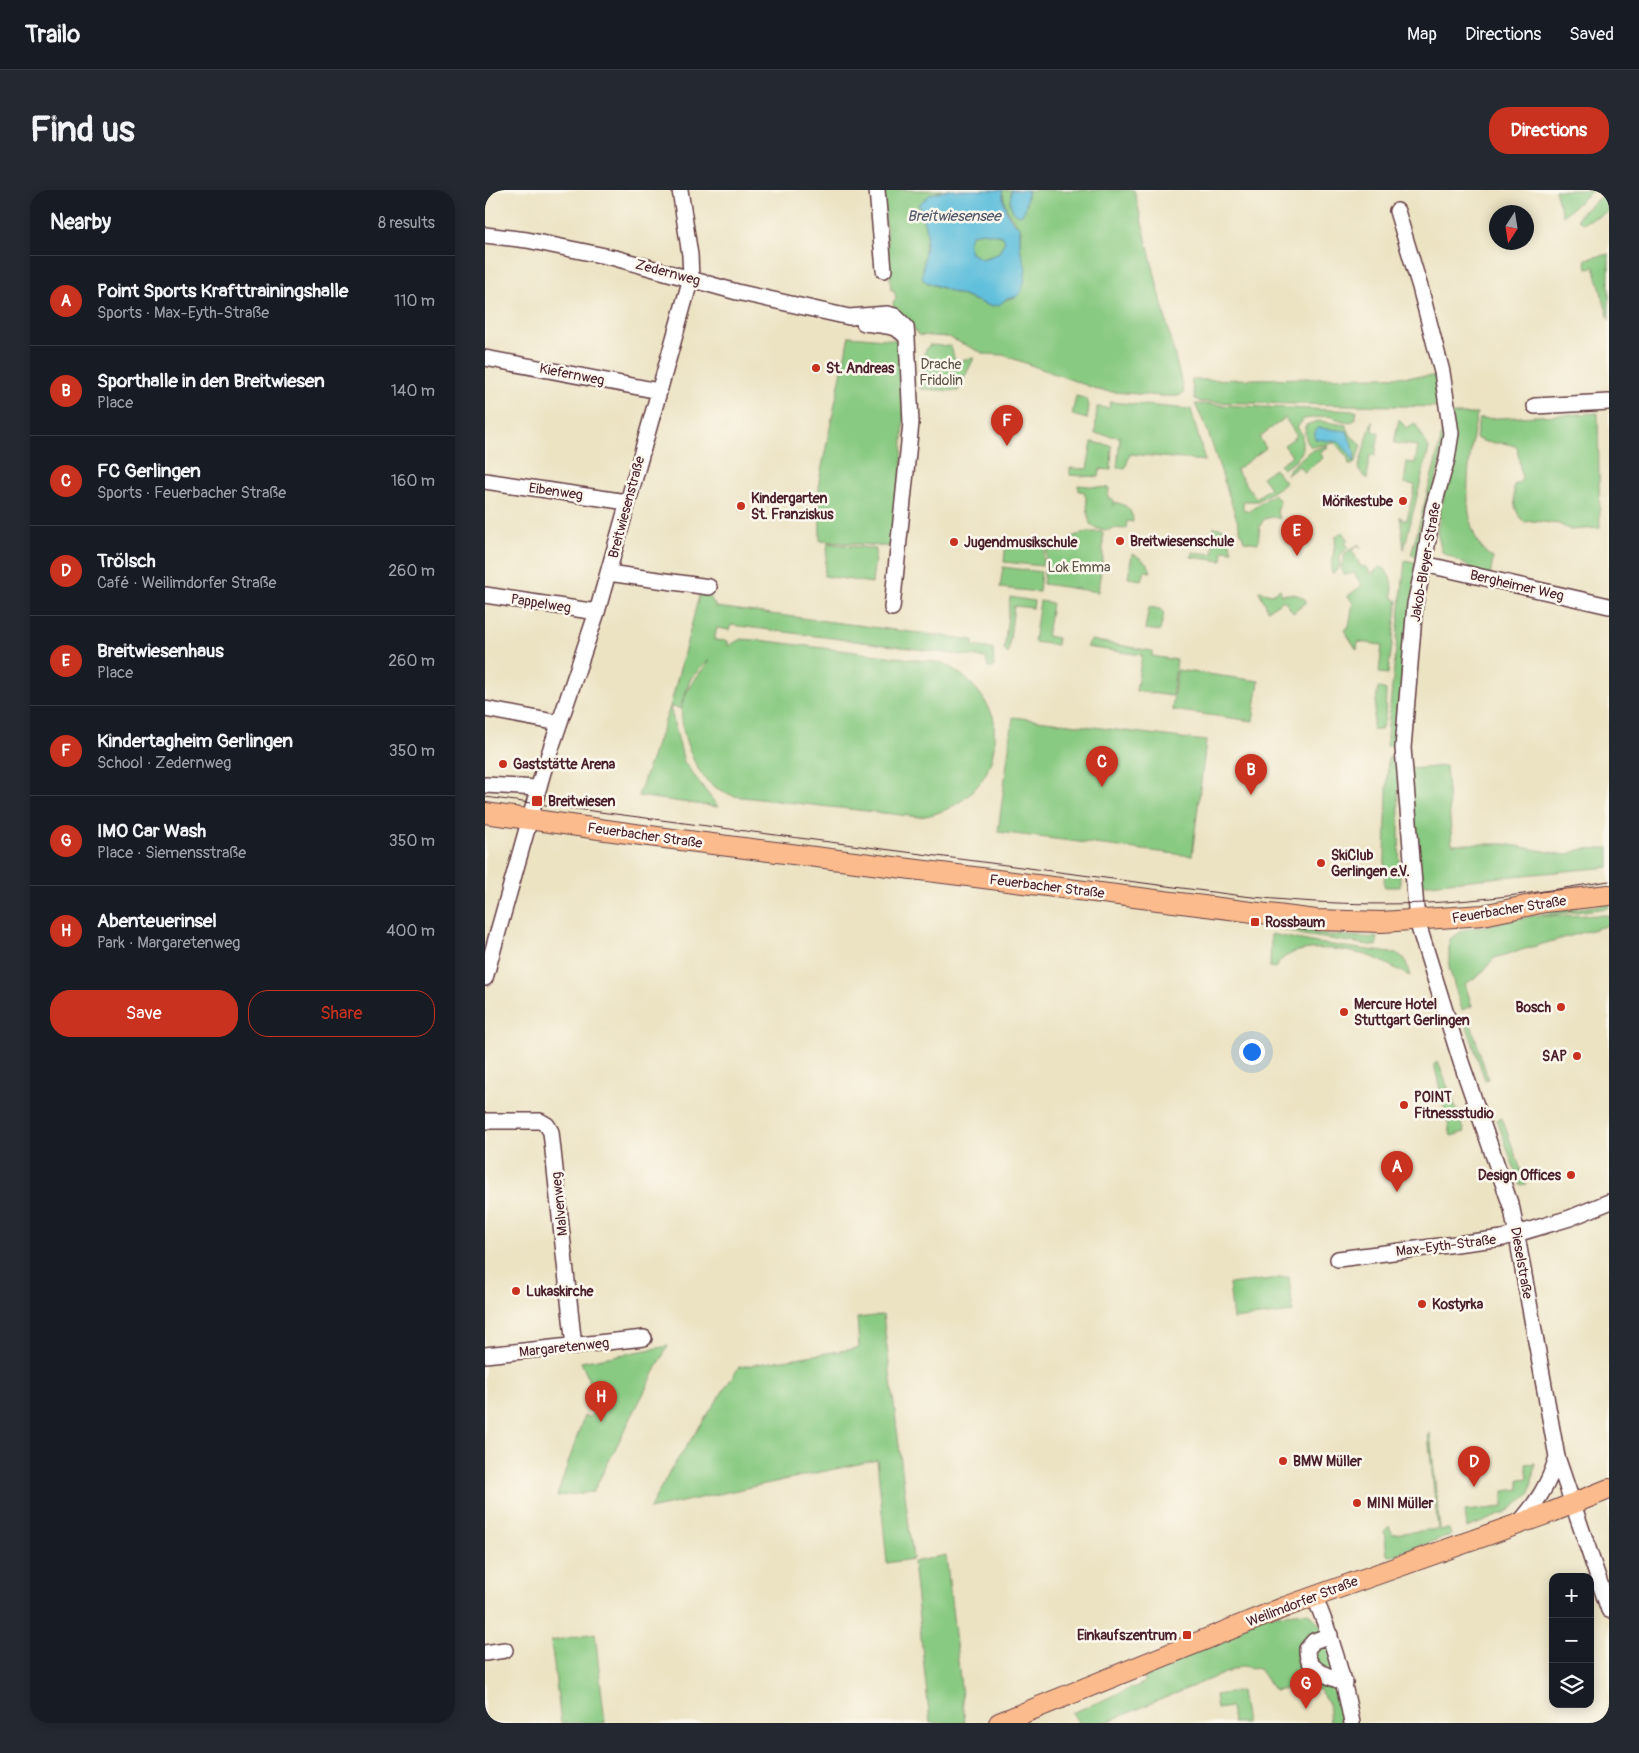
<!DOCTYPE html>
<html lang="en">
<head>
<meta charset="utf-8">
<style>
  :root { --surface:#171b24; --page:#242831; --text:#f1f3f6; --muted:#9ea1a6; --line:#363941; --accent:#c8321e }
  body { margin:0; font-family:Pangolin,sans-serif; background:var(--page); color:var(--text) }
  .controls { position:absolute; right:15px; bottom:15px; display:grid; overflow:hidden; border-radius:10px; box-shadow:0 2px 12px #0003 }
  .controls button { width:45px; height:45px; display:grid; place-items:center; padding:0; border:0; border-bottom:1px solid var(--line); background:var(--surface); color:var(--text); font:25px sans-serif }
  .compass { position:absolute; left:1004px; top:15px; width:45px; height:45px; border-radius:50%; background:var(--surface); box-shadow:0 2px 12px #0003; rotate:192deg }
  .you { position:absolute; left:766px; top:861px; width:18px; height:18px; margin:-12px; border:4px solid #fff; border-radius:50%; background:#1a73e8; box-shadow:0 0 0 8px #1a73e833 }
  .badge { display:grid; place-items:center; width:32px; height:32px; border-radius:50%; background:var(--accent); color:#fff; font-size:16px; font-weight:700 }
  .pin { position:absolute; translate:-50% -41px; filter:drop-shadow(0 1px 2px #0008) }
  .pin::after { content:''; position:absolute; top:26px; width:18px; height:15px; background:inherit; clip-path:polygon(0 0,100% 0,50% 100%) }
  .list { margin:0; padding:0; list-style:none }
  h2 { display:flex; justify-content:space-between; align-items:center; height:65px; margin:0; padding:0 20px; font-size:21px }
  h2 small { font-size:16px; font-weight:400; color:var(--muted) }
  .list li { display:grid; grid-template-columns:32px 1fr auto; gap:15px; align-items:center; box-sizing:border-box; height:90px; padding:0 20px; border-top:1px solid var(--line) }
  .list b { display:block; font-size:19px; white-space:nowrap }
  .list p { margin:0; font-size:16px; white-space:nowrap; color:var(--muted) }
  .list em { font-size:16px; font-style:normal; color:var(--muted) }
  .actions { display:flex; gap:10px; padding:15px 20px }
  .actions a { flex:1; padding:11px 0; border:1px solid var(--accent); border-radius:20px; text-align:center; font-size:18px; color:var(--accent) }
  .actions .main { background:var(--accent); color:#fff }
  .icon { flex:none; width:28px; height:28px; fill:none; stroke:currentColor; stroke-width:2; stroke-linecap:round; stroke-linejoin:round }
  .map { position:relative; flex:none; width:1124px; height:1533px; overflow:hidden; border-radius:20px }
  header { display:flex; align-items:center; gap:30px; box-sizing:border-box; height:70px; padding:0 25px; background:var(--surface); border-bottom:1px solid var(--line) }
  header strong { font-size:24px }
  nav { display:flex; gap:28px; margin-inline-start:auto; font-size:18px }
  .intro { display:flex; align-items:center; justify-content:space-between; box-sizing:border-box; height:120px; padding:0 30px }
  h1 { margin:0; font-size:35px }
  .button { padding:12px 22px; border-radius:20px; background:var(--accent); color:#fff; font-size:18px; font-weight:700 }
  main { display:flex; gap:30px; padding:0 30px }
  aside { flex:1; background:var(--surface); border-radius:20px; box-shadow:0 2px 12px #0003 }
  .map>svg:first-child { display:block }
  .green { fill:#89ca82; stroke:#6a7456 }
  .water { fill:#5ebfdc; stroke:#546f84; fill-rule:evenodd }
  .lines { fill:none; stroke-linecap:round; stroke-linejoin:round }
  .minor-casing { stroke:#623c42; stroke-width:18 }
  .major-casing { stroke:#623c42; stroke-width:22 }
  .minor { stroke:#fff; stroke-width:15 }
  .major { stroke:#fbbb8d; stroke-width:20 }
  .tram { stroke:#4a1f2b; stroke-width:1 }
  .poi-dot { fill:#c8321e; stroke:#fbf7ec; stroke-width:2 }
  .labels { text-anchor:middle; stroke-width:5; stroke-linejoin:round; paint-order:stroke }
  .street-label { font-size:14px; fill:#4a1f2b; stroke:#fbf7ec }
  .park-label { font-size:14px; fill:#5d5245; stroke:#fbf7ec }
  .poi-label { font-size:14px; font-weight:bold; fill:#4a1f2b; stroke:#fbf7ec; text-anchor:start }
  .water-label { font-size:15px; font-style:italic; fill:#515769; stroke:#fbf7ec }
</style>
</head>
<body>
<header>
<strong>Trailo</strong>
<nav><a>Map</a><a>Directions</a><a>Saved</a></nav>
</header>
<div class="intro"><h1>Find us</h1><a class="button">Directions</a></div>
<main>
<aside>
<h2>Nearby<small>8 results</small></h2>
<ul class="list">
<li><span class="badge">A</span><div><b>Point Sports Krafttrainingshalle</b><p>Sports · Max-Eyth-Straße</p></div><em>110 m</em></li>
<li><span class="badge">B</span><div><b>Sporthalle in den Breitwiesen</b><p>Place</p></div><em>140 m</em></li>
<li><span class="badge">C</span><div><b>FC Gerlingen</b><p>Sports · Feuerbacher Straße</p></div><em>160 m</em></li>
<li><span class="badge">D</span><div><b>Trölsch</b><p>Café · Weilimdorfer Straße</p></div><em>260 m</em></li>
<li><span class="badge">E</span><div><b>Breitwiesenhaus</b><p>Place</p></div><em>260 m</em></li>
<li><span class="badge">F</span><div><b>Kindertagheim Gerlingen</b><p>School · Zedernweg</p></div><em>350 m</em></li>
<li><span class="badge">G</span><div><b>IMO Car Wash</b><p>Place · Siemensstraße</p></div><em>350 m</em></li>
<li><span class="badge">H</span><div><b>Abenteuerinsel</b><p>Park · Margaretenweg</p></div><em>400 m</em></li>
</ul>
<div class="actions"><a class="main">Save</a><a>Share</a></div>
</aside>
<div class="map">
<svg width="1124" height="1533" viewBox="0 0 1124 1533">
  <rect width="100%" height="100%" fill="#fbf7ec"/>
  <filter id="ink" filterUnits="userSpaceOnUse"><feTurbulence type="fractalNoise" baseFrequency=".02" numOctaves="2"/><feDisplacementMap in="SourceGraphic" scale="10" xChannelSelector="R" yChannelSelector="G"/><feConvolveMatrix kernelMatrix="1 2 1 2 8 2 1 2 1" color-interpolation-filters="sRGB"/></filter>
  <filter id="wash" filterUnits="userSpaceOnUse"><feTurbulence type="fractalNoise" baseFrequency=".0096" numOctaves="4" result="noise"/><feDisplacementMap in="SourceGraphic" scale="20" xChannelSelector="R" yChannelSelector="G"/><feGaussianBlur stdDeviation="1.12" result="paint"/><feColorMatrix in="noise" values="0 0 0 0 0 0 0 0 0 0 0 0 0 0 0 0 0 1.4 0 .05"/><feComposite in="paint" operator="in"/></filter>
  <g filter="url(#wash)">
    <rect width="100%" height="100%" fill="#ece3c3"/>
    <path class="green" d="M 398,0 L 464,0 L 452,2 L 434,14 L 442,44 L 438,79 L 443,93 L 505,116 C 515,115 520,108 531,107 C 551,73 530,72 536,40 C 523,23 521,22 517,0 L 526,0 L 525,14 L 529,23 L 540,20 L 543,0 L 649,0 L 699,203 L 693,206 L 676,206 L 617,201 L 518,165 L 500,164 L 463,147 L 433,145 L 423,129 L 409,119 L 408,112 L 411,108 L 409,100 L 406,100 Z
      M 1070,0 L 1108,0 L 1078,26 Z
      M 1124,0 L 1124,21 L 1098,33 L 1094,31 L 1093,28 L 1096,23 Z
      M 499,42 L 518,46 L 520,51 L 513,64 L 497,69 L 486,63 L 483,53 L 487,44 Z
      M 1124,64 L 1124,130 L 1109,77 L 1102,78 L 1100,69 Z
      M 364,146 L 413,150 L 416,153 L 420,204 L 417,273 L 407,357 L 335,351 L 334,291 Z
      M 444,155 L 466,156 L 470,171 L 489,168 L 473,201 L 435,199 L 438,165 Z
      M 953,186 L 957,217 L 716,212 L 710,209 L 706,190 Z
      M 591,206 L 602,209 L 604,216 L 602,229 L 587,225 Z
      M 625,212 L 706,219 L 720,271 L 645,264 L 640,279 L 632,278 L 635,247 L 610,244 L 612,217 L 624,218 Z
      M 710,214 L 872,221 L 870,230 L 865,233 L 843,226 L 819,229 L 812,237 L 817,244 L 817,262 L 810,271 L 798,279 L 794,275 L 807,266 L 799,255 L 812,246 L 800,228 L 774,247 L 781,258 L 751,280 L 771,308 L 785,298 L 777,287 L 789,279 L 801,293 L 773,311 L 758,311 L 758,319 L 763,322 L 789,304 L 795,311 L 792,323 L 795,329 L 788,327 L 779,329 L 775,336 L 773,353 L 759,351 L 722,239 Z
      M 1113,223 L 1115,338 L 1085,340 L 1074,334 L 1049,331 L 1039,332 C 1028,321 1029,310 1029,295 L 1037,290 L 1032,257 C 1014,249 1006,257 991,248 L 994,229 Z
      M 965,224 L 992,224 C 985,261 969,345 1008,368 L 1005,388 L 957,362 L 952,342 L 966,267 Z
      M 914,229 L 921,238 L 930,233 L 944,258 L 919,359 L 915,326 L 917,330 L 922,330 L 930,295 L 919,293 L 922,272 L 930,273 L 933,256 L 909,253 Z
      M 833,231 L 861,235 L 866,246 L 876,254 L 871,272 L 867,275 L 864,275 L 863,268 L 850,253 L 826,257 C 820,250 819,243 821,235 Z
      M 887,231 L 888,241 L 894,243 L 890,266 L 885,265 L 882,289 L 873,279 Z
      M 958,235 L 961,247 L 933,366 L 926,365 L 955,254 Z
      M 607,252 L 627,256 L 626,280 L 615,279 L 614,287 L 585,285 L 585,278 L 602,279 Z
      M 841,256 L 843,257 L 835,262 L 838,268 L 819,282 L 814,276 L 802,285 L 805,278 L 825,261 Z
      M 593,295 L 624,298 L 623,308 L 628,309 L 628,317 L 629,312 C 641,314 648,320 648,332 L 642,331 L 641,339 L 626,338 L 625,340 L 613,339 L 605,334 C 602,323 603,312 599,302 L 594,301 Z
      M 729,337 L 741,339 L 747,361 L 738,360 L 737,371 L 706,367 L 707,362 L 728,364 Z
      M 602,342 L 618,342 L 618,367 L 613,402 L 558,394 L 562,359 L 574,361 L 583,357 L 586,347 Z
      M 857,342 L 863,350 L 860,352 L 863,357 L 854,367 L 855,376 L 848,384 L 846,381 L 851,346 Z
      M 521,352 L 560,356 L 557,376 L 519,372 Z
      M 343,353 L 391,359 L 387,393 L 339,386 Z
      M 874,354 L 876,358 L 874,355 L 867,360 L 876,377 L 881,376 L 886,384 L 895,377 L 900,379 L 906,389 L 908,408 L 913,411 L 903,484 L 894,483 L 897,455 L 873,452 L 872,460 L 859,440 L 864,436 L 868,413 L 863,406 L 877,395 L 869,383 L 860,385 L 856,378 L 860,363 Z
      M 647,364 C 657,368 663,372 666,382 L 660,381 L 657,390 L 643,388 Z
      M 920,370 L 939,374 L 918,558 L 901,556 Z
      M 518,377 L 556,382 L 554,402 L 515,398 Z
      M 795,399 L 796,405 C 806,403 811,403 821,410 L 821,413 L 808,423 L 799,410 L 783,420 L 774,401 L 787,404 Z
      M 215,402 L 224,405 L 231,417 L 488,450 L 488,456 L 508,459 L 509,478 L 503,478 L 501,468 L 246,435 L 244,440 L 232,438 L 229,450 L 243,451 L 243,456 L 256,449 L 282,451 L 458,473 C 480,485 496,500 507,524 C 510,529 509,537 509,543 C 513,587 477,622 434,627 L 248,606 C 241,602 233,600 227,595 C 209,582 193,538 197,515 C 201,496 215,485 224,470 L 206,488 L 195,518 L 185,517 L 199,572 L 233,617 L 153,606 L 185,517 Z
      M 525,407 L 549,411 L 548,418 L 529,416 L 523,464 L 519,460 Z
      M 555,411 L 567,413 L 562,446 L 573,448 L 572,455 L 549,452 Z
      M 664,417 L 675,419 L 679,423 L 675,441 L 660,439 Z
      M 606,450 L 667,461 L 667,466 L 692,470 L 687,506 L 651,501 L 657,465 L 601,457 Z
      M 692,480 L 774,491 L 768,531 L 687,520 Z
      M 893,497 L 901,500 L 900,529 L 896,540 L 887,540 Z
      M 528,527 L 721,551 L 707,666 L 513,642 Z
      M 913,567 L 915,697 L 899,697 L 903,568 Z
      M 961,576 L 967,654 L 1020,654 L 1081,665 L 1097,659 L 1124,658 L 1124,677 L 933,695 L 924,579 Z
      M 1124,714 L 1124,718 L 1057,726 L 1124,725 L 1124,735 L 1009,768 L 995,785 L 980,794 L 987,816 L 977,820 L 964,778 L 964,749 L 979,740 L 1067,722 Z
      M 798,736 L 842,745 L 893,748 L 891,756 L 819,745 L 792,738 Z
      M 786,744 L 832,753 L 913,764 L 920,769 L 925,786 C 912,780 900,772 887,767 C 861,759 805,749 790,778 L 785,777 Z
      M 984,827 L 1003,889 L 1000,890 L 979,828 Z
      M 953,872 L 980,942 L 966,946 L 949,874 Z
      M 1017,928 L 1041,994 L 1035,995 L 1012,930 Z
      M 804,1087 L 808,1122 L 748,1129 L 744,1094 Z
      M 398,1125 L 428,1369 L 402,1373 L 392,1270 L 164,1319 L 185,1281 L 254,1177 L 374,1158 L 372,1128 Z
      M 183,1156 L 108,1302 L 72,1306 L 99,1226 L 106,1227 C 113,1205 105,1193 96,1172 Z
      M 945,1243 L 955,1340 L 964,1339 L 966,1345 L 906,1366 L 902,1365 L 899,1341 L 904,1336 L 907,1344 L 953,1339 L 943,1244 Z
      M 1050,1273 L 1045,1304 L 1020,1323 L 982,1338 L 980,1321 L 1018,1317 L 1018,1301 L 1034,1299 L 1034,1289 L 1043,1288 L 1041,1274 Z
      M 461,1365 L 480,1533 L 445,1533 L 428,1372 Z
      M 823,1422 L 845,1445 L 864,1533 L 845,1533 L 843,1512 L 834,1500 L 818,1496 L 790,1501 L 774,1479 L 757,1476 L 619,1533 L 594,1533 L 587,1523 L 659,1493 L 660,1481 L 777,1426 Z
      M 110,1443 L 120,1533 L 76,1533 L 66,1451 Z
      M 756,1501 L 761,1533 L 748,1533 L 746,1517 L 732,1519 L 730,1505 Z"/>
    <path class="water" d="M 464,0 L 517,0 C 519,14 521,29 535,37 L 535,59 L 541,78 L 539,93 L 535,103 L 531,107 L 522,108 L 514,115 L 505,116 L 439,91 L 437,87 L 442,44 L 434,14 L 446,4 ZM 499,42 L 517,46 L 520,51 L 513,64 L 497,69 L 486,63 L 483,53 L 487,44 Z
      M 526,0 L 543,0 L 540,20 L 536,25 L 529,23 L 525,14 Z
      M 833,238 L 862,241 C 865,254 873,260 868,273 L 865,264 L 854,252 L 830,249 L 830,242 Z"/>
  </g>
  <g filter="url(#ink)">
    <g class="lines">
      <g class="minor-casing">
        <path id="minor" d="M 392,0 L 399,80
          M 912,21 L 935,97 L 957,182 L 966,243 L 962,269 L 948,318 L 939,374 L 930,414 L 918,558 L 932,731 L 976,872 L 1027,1019 L 1072,1267 L 1124,1420
          M 0,45 L 42,50 L 130,68 L 252,102 L 364,127 L 402,124 L 410,126 L 421,137 L 422,148 L 426,233 L 407,418
          M 379,133 C 395,136 411,133 422,148
          M 0,168 L 174,201
          M 1050,216 L 1124,212
          M 0,291 L 142,312
          M 939,374 L 1124,416
          M 123,383 L 224,397
          M 0,405 L 112,422
          M 0,519 L 74,533
          M 0,595 L 53,598
          M 0,788 L 58,582 L 112,422 L 206,88 L 205,65 L 195,0
          M 0,931 L 55,931 L 62,935 L 66,942 L 89,1157
          M 853,1069 L 1018,1048 L 1085,1028 L 1124,1012
          M 0,1165 L 159,1148
          M 1033,1334 C 1052,1313 1064,1294 1072,1267
          M 829,1406 C 847,1447 859,1489 867,1533
          M 845,1445 L 829,1451 L 822,1459 C 821,1480 843,1486 860,1493
          M 0,1463 L 20,1460"/>
      </g>
      <g class="major-casing">
        <path id="major" d="M 0,623 L 164,646 L 831,730 L 897,732 L 998,725 L 1060,712 L 1124,705
          M 514,1533 L 800,1417 L 1067,1322 L 1124,1299"/>
      </g>
      <use href="#minor" class="minor"/>
      <use href="#major" class="major"/>
      <path class="tram" d="M 0,607 L 758,706 C 834,714 909,717 985,710 C 1032,706 1078,698 1124,691"/>
    </g>
  </g>
  <g class="poi-dot">
    <circle cx="331" cy="178" r="5"/>
    <circle cx="918" cy="311" r="5"/>
    <circle cx="256" cy="316" r="5"/>
    <circle cx="635" cy="351" r="5"/>
    <circle cx="469" cy="352" r="5"/>
    <circle cx="18" cy="574" r="5"/>
    <rect x="46" y="605" width="12" height="12" rx="2.5"/>
    <circle cx="836" cy="673" r="5"/>
    <rect x="765" y="727" width="10" height="10" rx="2.5"/>
    <circle cx="1076" cy="817" r="5"/>
    <circle cx="859" cy="822" r="5"/>
    <circle cx="1092" cy="866" r="5"/>
    <circle cx="919" cy="915" r="5"/>
    <circle cx="1086" cy="985" r="5"/>
    <circle cx="31" cy="1101" r="5"/>
    <circle cx="937" cy="1114" r="5"/>
    <circle cx="798" cy="1271" r="5"/>
    <circle cx="872" cy="1313" r="5"/>
    <rect x="697" y="1440" width="10" height="10" rx="2.5"/>
  </g>
  <g class="labels">
    <g class="street-label">
      <text transform="translate(183 82) rotate(15)" y="5">Zedernweg</text>
      <text transform="translate(87 184) rotate(11)" y="5">Kiefernweg</text>
      <text transform="translate(71 301) rotate(8)" y="5">Eibenweg</text>
      <text transform="translate(141 317) rotate(-75)" y="5">Breitwiesenstraße</text>
      <text transform="translate(940 372) rotate(-80)" y="5">Jakob-Bleyer-Straße</text>
      <text transform="translate(1032 395) rotate(13)" y="5">Bergheimer Weg</text>
      <text transform="translate(56 413) rotate(9)" y="5">Pappelweg</text>
      <text transform="translate(160 645) rotate(8)" y="5">Feuerbacher Straße</text>
      <text transform="translate(562 696) rotate(7)" y="5">Feuerbacher Straße</text>
      <text transform="translate(1024 719) rotate(-9)" y="5">Feuerbacher Straße</text>
      <text transform="translate(74 1014) rotate(-96)" y="5">Malvenweg</text>
      <text transform="translate(961 1055) rotate(-7)" y="5">Max-Eyth-Straße</text>
      <text transform="translate(1037 1073) rotate(80)" y="5">Dieselstraße</text>
      <text transform="translate(79 1157) rotate(-6)" y="5">Margaretenweg</text>
      <text transform="translate(817 1411) rotate(-21)" y="5">Weilimdorfer Straße</text>
    </g>
    <g class="park-label">
      <text x="456" y="179">Drache<tspan x="456" dy="16">Fridolin</tspan></text>
      <text x="594" y="382">Lok Emma</text>
    </g>
    <g class="poi-label">
      <text x="341" y="183">St. Andreas</text>
      <text x="266" y="313">Kindergarten<tspan x="266" dy="16">St. Franziskus</tspan></text>
      <text x="908" y="316" text-anchor="end">Mörikestube</text>
      <text x="645" y="356">Breitwiesenschule</text>
      <text x="479" y="357">Jugendmusikschule</text>
      <text x="28" y="579">Gaststätte Arena</text>
      <text x="63" y="616">Breitwiesen</text>
      <text x="846" y="670">SkiClub<tspan x="846" dy="16">Gerlingen e.V.</tspan></text>
      <text x="780" y="737">Rossbaum</text>
      <text x="869" y="819">Mercure Hotel<tspan x="869" dy="16">Stuttgart Gerlingen</tspan></text>
      <text x="1066" y="822" text-anchor="end">Bosch</text>
      <text x="1082" y="871" text-anchor="end">SAP</text>
      <text x="929" y="912">POINT<tspan x="929" dy="16">Fitnessstudio</tspan></text>
      <text x="1076" y="990" text-anchor="end">Design Offices</text>
      <text x="41" y="1106">Lukaskirche</text>
      <text x="947" y="1119">Kostyrka</text>
      <text x="808" y="1276">BMW Müller</text>
      <text x="882" y="1318">MINI Müller</text>
      <text x="692" y="1450" text-anchor="end">Einkaufszentrum</text>
    </g>
    <g class="water-label">
      <text x="469" y="31">Breitwiesensee</text>
    </g>
  </g>
</svg>
<div class="controls">
<button>+</button>
<button>−</button>
<button><svg class="icon" aria-label="layers" viewBox="0 0 24 24"><path d="M12 4l9 5-9 5-9-5zM3 14l9 5 9-5"/></svg></button>
</div>
<svg class="compass" viewBox="-18 -18 36 36"><path d="M0-13l5 13h-10z" fill="#e53935"/><path d="M0 13l5-13h-10z" fill="#9ea1a6"/></svg>
<div class="you"></div>
<div class="pin badge" style="left:912px;top:1002px">A</div>
<div class="pin badge" style="left:766px;top:605px">B</div>
<div class="pin badge" style="left:617px;top:597px">C</div>
<div class="pin badge" style="left:989px;top:1297px">D</div>
<div class="pin badge" style="left:812px;top:366px">E</div>
<div class="pin badge" style="left:522px;top:256px">F</div>
<div class="pin badge" style="left:821px;top:1519px">G</div>
<div class="pin badge" style="left:116px;top:1232px">H</div>
</div>
</main>
</body>
</html>
